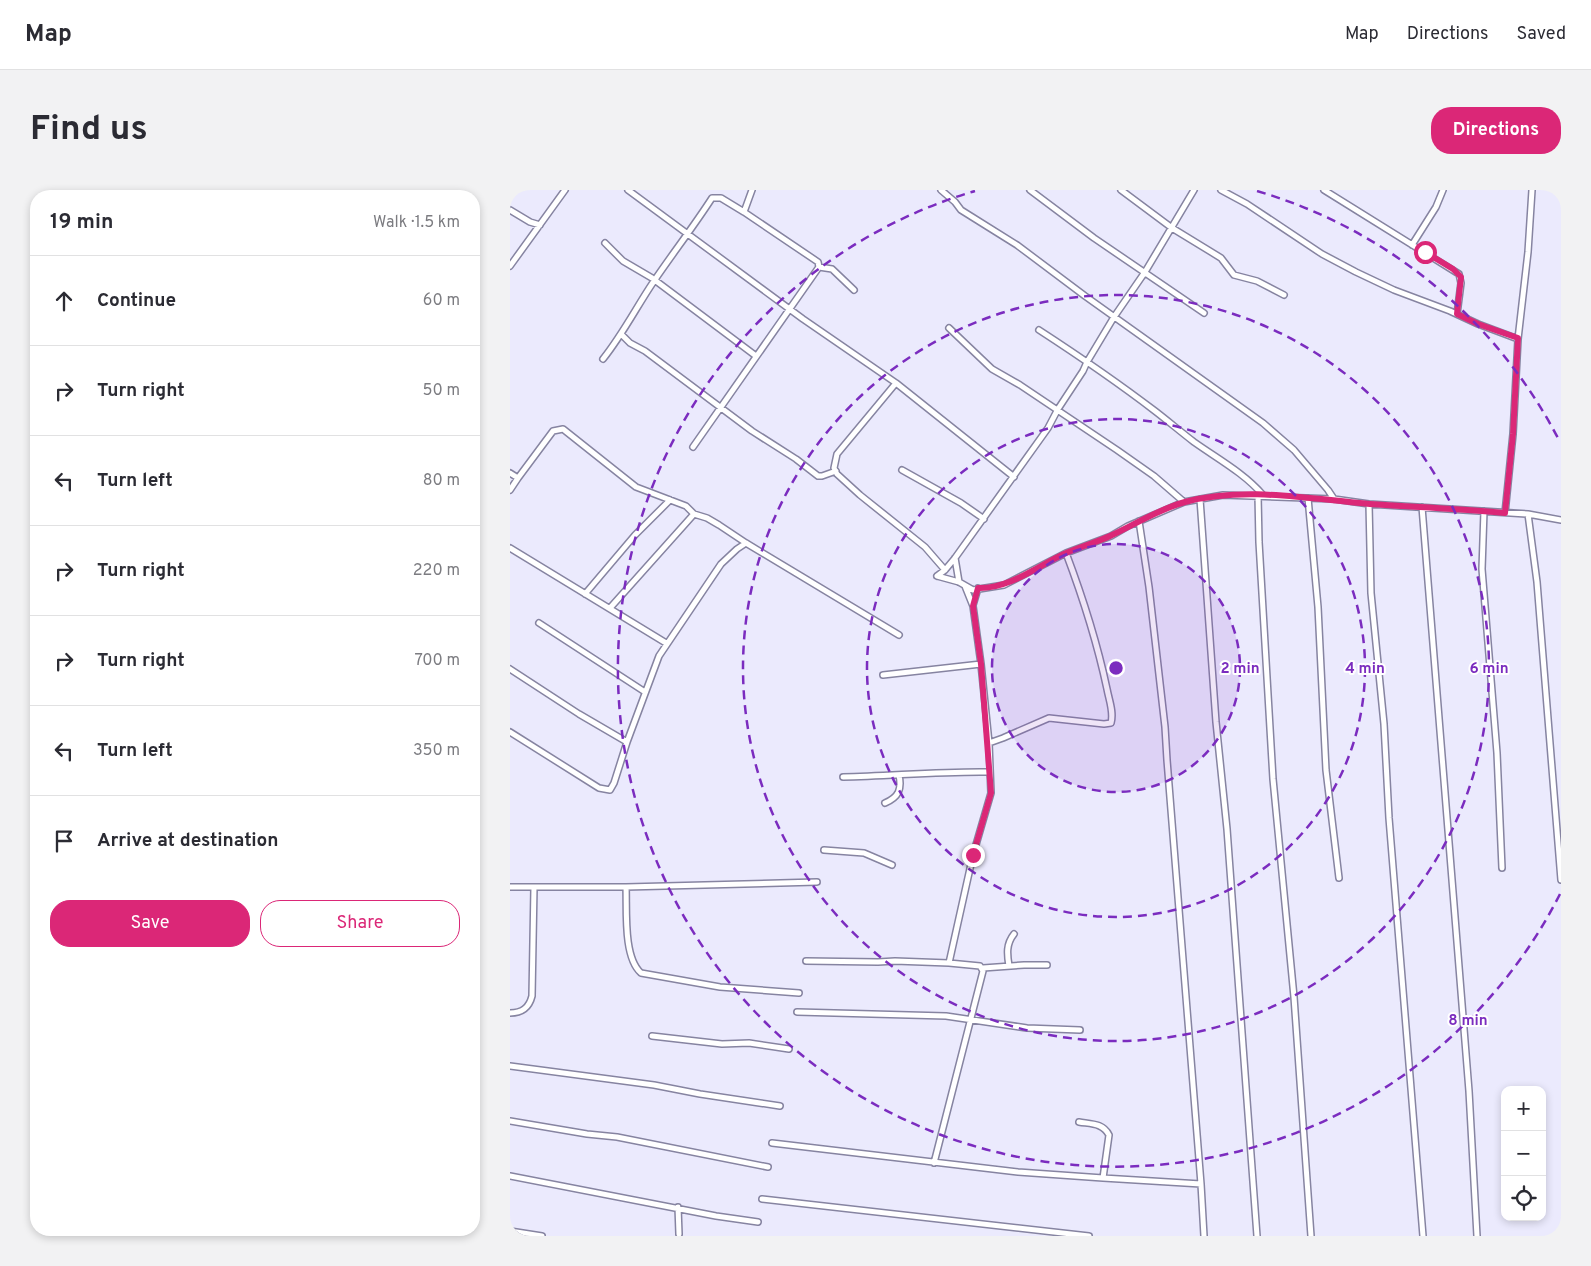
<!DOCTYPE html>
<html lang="en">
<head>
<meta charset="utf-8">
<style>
  :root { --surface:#fff; --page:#f2f2f3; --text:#2b2b33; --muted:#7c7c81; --line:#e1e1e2; --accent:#db2777 }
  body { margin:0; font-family:Overpass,sans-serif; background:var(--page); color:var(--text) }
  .controls { position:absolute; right:15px; bottom:15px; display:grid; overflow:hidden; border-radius:10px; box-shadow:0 2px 8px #0003 }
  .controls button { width:45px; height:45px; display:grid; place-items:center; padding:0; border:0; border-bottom:1px solid var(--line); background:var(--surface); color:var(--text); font:25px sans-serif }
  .stop { position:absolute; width:15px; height:15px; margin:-11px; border:4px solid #db2777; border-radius:50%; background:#fff }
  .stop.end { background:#db2777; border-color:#fff; box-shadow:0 1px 5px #0008 }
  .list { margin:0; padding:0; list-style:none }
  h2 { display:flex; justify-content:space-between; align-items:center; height:65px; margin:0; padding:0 20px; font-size:21px }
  h2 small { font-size:16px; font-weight:400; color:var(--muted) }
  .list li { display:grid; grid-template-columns:32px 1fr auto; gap:15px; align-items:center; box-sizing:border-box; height:90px; padding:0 20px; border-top:1px solid var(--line) }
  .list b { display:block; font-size:19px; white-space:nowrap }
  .list em { font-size:16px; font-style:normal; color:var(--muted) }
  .actions { display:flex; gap:10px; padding:15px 20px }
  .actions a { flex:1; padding:11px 0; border:1px solid var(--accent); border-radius:20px; text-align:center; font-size:18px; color:var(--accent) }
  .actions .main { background:var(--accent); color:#fff }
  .icon { flex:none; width:28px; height:28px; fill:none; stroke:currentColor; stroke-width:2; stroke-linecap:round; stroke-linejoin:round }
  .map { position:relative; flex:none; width:1051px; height:1046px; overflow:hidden; border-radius:20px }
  header { display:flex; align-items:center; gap:30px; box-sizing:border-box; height:70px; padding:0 25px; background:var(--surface); border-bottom:1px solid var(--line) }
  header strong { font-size:24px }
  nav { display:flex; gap:28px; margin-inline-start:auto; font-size:18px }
  .intro { display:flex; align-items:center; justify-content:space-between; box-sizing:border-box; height:120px; padding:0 30px }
  h1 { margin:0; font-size:35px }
  .button { padding:12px 22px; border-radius:20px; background:var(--accent); color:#fff; font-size:18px; font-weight:700 }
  main { display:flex; gap:30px; padding:0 30px }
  aside { flex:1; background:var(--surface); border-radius:20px; box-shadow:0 2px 8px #0003 }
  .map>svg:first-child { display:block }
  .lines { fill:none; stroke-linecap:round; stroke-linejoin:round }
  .minor-casing { stroke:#8684a1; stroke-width:8 }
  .minor { stroke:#fff; stroke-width:5 }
  .route { stroke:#db2777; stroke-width:6 }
  .ring { fill:none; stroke:#7b2cbf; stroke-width:2.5; stroke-dasharray:9 6 }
  .centre { fill:#7b2cbf; stroke:#fff; stroke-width:2.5 }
  .ring-label { font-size:15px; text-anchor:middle; font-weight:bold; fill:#7b2cbf; stroke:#fff; stroke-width:4; stroke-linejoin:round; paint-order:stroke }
</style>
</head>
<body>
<header>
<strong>Map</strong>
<nav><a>Map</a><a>Directions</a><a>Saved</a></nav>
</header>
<div class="intro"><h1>Find us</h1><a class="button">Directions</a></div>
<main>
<aside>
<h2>19 min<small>Walk · 1.5 km</small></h2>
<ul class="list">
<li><svg class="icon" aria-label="ahead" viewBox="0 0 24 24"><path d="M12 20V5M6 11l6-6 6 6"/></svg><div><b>Continue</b></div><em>60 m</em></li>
<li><svg class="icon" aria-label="right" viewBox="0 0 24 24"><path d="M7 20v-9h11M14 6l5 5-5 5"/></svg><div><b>Turn right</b></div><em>50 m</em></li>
<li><svg class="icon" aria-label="left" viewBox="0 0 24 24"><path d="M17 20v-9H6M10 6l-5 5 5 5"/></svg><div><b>Turn left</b></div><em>80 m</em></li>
<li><svg class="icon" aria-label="right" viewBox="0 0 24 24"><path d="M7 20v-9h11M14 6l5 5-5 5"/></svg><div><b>Turn right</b></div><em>220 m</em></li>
<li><svg class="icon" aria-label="right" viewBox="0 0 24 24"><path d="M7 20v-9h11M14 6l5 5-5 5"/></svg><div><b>Turn right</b></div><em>700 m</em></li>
<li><svg class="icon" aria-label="left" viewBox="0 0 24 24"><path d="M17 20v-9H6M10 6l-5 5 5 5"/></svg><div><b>Turn left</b></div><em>350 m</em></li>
<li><svg class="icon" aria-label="arrive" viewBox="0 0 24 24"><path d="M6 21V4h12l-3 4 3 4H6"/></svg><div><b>Arrive at destination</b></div></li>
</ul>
<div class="actions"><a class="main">Save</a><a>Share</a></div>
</aside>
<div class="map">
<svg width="1051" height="1046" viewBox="0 0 1051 1046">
  <rect width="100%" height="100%" fill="#ebeafd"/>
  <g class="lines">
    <g class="minor-casing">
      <path id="minor" d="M 118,0 L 293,129 L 386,193 L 504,287
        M 431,0 L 445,12 L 451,20 L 507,55 L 575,106 L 753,233 L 784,260 L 818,300 L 824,309
        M 520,0 L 584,48 L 694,123
        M 611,0 L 662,38 L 711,68 L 724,85 L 747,91 L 774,105
        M 711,0 L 737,14 L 812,64 L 846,82 L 884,100 L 940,121 L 968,134 L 1008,149
        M 814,0 L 949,84 L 951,93 L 947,124
        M 0,20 L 20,32 L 30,35
        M 95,53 L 113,71 L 142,88 L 246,166
        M 902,55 L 926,17 L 933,0
        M 0,76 L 55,0
        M 309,77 L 322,79 L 344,100
        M 439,138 L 482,179 L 510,195 L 607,260 L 644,286 L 674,312
        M 529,140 C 569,166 607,192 645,221 C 658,231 671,242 684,252 C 708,269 734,283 753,305
        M 111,144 L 120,153 L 135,161 L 242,241 L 286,269 L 308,286 L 312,286 L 326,281
        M 93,169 C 113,144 127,116 144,91 C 163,63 184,36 202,8 L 211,8 L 234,22 L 242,0
        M 386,193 L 327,264 L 324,278 L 327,284 L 350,305 L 415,357 L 435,380
        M 183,257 L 309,77 L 308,72 L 234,22
        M 392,280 L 451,313 L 474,329
        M 0,283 L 8,288 L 43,241 L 53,239 L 126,297 L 176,316 L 184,324 L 197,328 L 209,335 L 236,353 L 389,445
        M 0,300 L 8,288
        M 748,305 L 749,352 L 763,589 L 784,807 L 801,1046
        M 798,308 L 808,417 L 816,580 L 829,688
        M 690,309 L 706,532 L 717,639 L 747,1046
        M 859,314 L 861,403 L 874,534 L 879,628 L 913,1046
        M 912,317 L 959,901 L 967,1046
        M 974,321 L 972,379 L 987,563 L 992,678
        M 995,323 L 1003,244 L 1008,149 L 1018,62 L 1022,0
        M 1018,324 L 1027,392 L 1051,690
        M 629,331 L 639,397 L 655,537 L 657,570 L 691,994 L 694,1046
        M 0,358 L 156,453
        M 445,368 L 449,392
        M 427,386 L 449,392 L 463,400 L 494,395 L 556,363 L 601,346 L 618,336 L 674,312 L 713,305 L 824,309 L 859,314 L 1018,324 L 1051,330
        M 427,386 L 435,380 L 445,368 L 538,238 L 548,219 L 573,181 L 577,172 L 604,127 L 635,82 L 684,0
        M 75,404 L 125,345 L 160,310
        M 463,415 L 468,398
        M 100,418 L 184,324
        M 29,433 L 135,502
        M 0,479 L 69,524 L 117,552
        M 373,485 L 471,474
        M 0,542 L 89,598 L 100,600 L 104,593 L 117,552 L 149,466 L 211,374 L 227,359 L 236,353
        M 479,553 L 493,548 L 539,528 L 594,534 L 601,533 C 604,522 599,510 597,499 C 587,452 573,408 556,363
        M 333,587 C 382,586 431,581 480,582
        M 375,613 C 389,607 392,599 389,585
        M 314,660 L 354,663 L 382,675
        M 0,697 L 116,697 L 307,692
        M 116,697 C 117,720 113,767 131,783 L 210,797 L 289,803
        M 296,771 L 368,772 L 385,771 L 439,773 L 463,665 L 481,603 L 479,553 L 471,474 L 463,416 L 455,396
        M 499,776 C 497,764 496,754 504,744
        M 473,778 L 514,775 L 537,775
        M 287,822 L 436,826 L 517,838 L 570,840
        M 0,823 C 12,823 19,818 22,806 L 24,697
        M 142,846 L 212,854 L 239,853 L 279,859
        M 0,876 L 144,895 L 190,904 L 270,916
        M 0,931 L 77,944 L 107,947 L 258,977
        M 262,953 L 508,982 L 593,988 L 599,945 C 593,933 581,934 569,932
        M 424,973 L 473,781 L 470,776 L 439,773
        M 0,986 L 206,1026 L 248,1032
        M 593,988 L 691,994
        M 252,1009 L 579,1046
        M 168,1017 L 169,1044
        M 0,1041 L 32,1046"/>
    </g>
    <use href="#minor" class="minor"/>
  </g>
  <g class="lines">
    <path class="route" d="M 463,665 L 481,603 L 471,474 L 463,416 L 468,398 C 499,399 526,377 554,364 C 569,357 585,353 600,346 C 624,335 649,319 675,312 C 735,296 799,309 860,314 C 905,317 950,319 995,323 L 1003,244 L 1008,148 L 968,134 L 947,124 L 951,87 L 943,79 L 915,62"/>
  </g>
  <circle cx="606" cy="478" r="124" fill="#7b2cbf" fill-opacity=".12"/>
  <g class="ring">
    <circle cx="606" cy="478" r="124"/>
    <circle cx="606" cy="478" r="249"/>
    <circle cx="606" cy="478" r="373"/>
    <path d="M1050 704A498 498 0 1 1 465 1M747 1A498 498 0 0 1 1050 252"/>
  </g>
  <circle cx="606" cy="478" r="8" class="centre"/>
  <g class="ring-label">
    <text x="730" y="483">2 min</text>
    <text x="855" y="483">4 min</text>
    <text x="979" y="483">6 min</text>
    <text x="958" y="835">8 min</text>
  </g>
</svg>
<div class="controls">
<button>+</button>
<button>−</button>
<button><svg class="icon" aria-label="locate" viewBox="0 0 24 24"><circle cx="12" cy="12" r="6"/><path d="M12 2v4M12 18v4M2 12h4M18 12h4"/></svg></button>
</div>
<div class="stop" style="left:915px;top:62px"></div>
<div class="stop end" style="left:463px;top:665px"></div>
</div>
</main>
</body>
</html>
